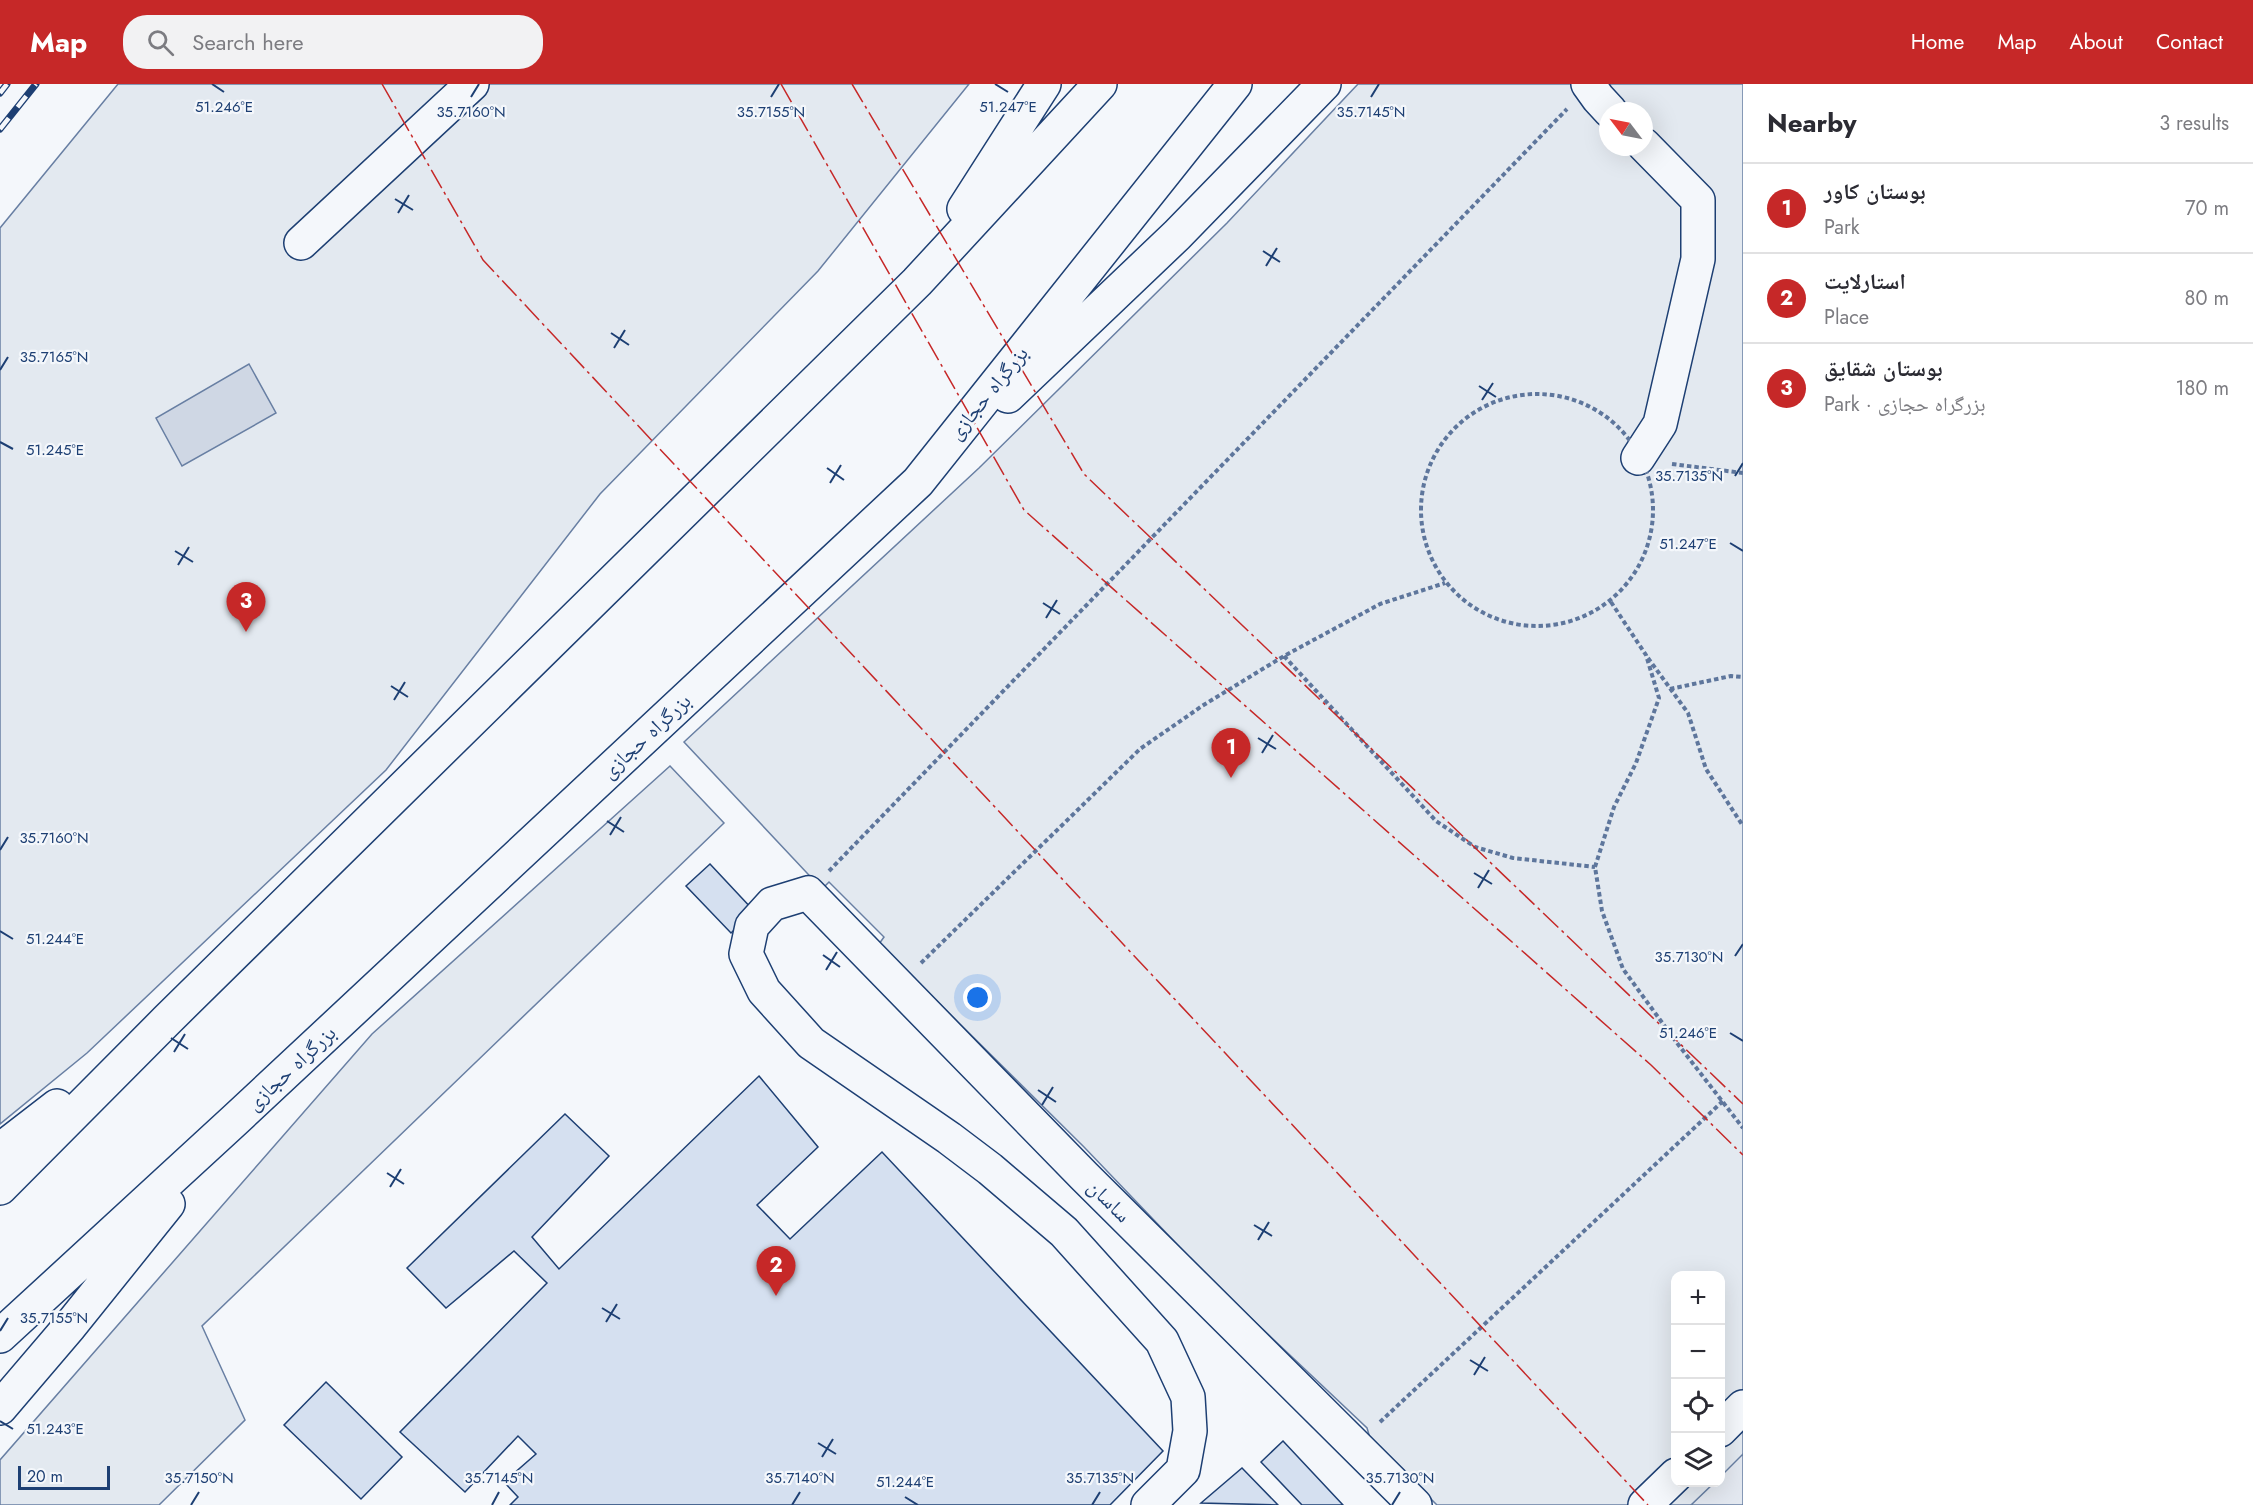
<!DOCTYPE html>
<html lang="en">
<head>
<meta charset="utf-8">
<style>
  :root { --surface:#fff; --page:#f2f2f3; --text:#2b2b33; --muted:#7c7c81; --line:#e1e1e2; --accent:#c62828 }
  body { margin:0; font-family:Jost,"Noto Naskh Arabic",sans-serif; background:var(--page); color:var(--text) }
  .controls { position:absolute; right:18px; bottom:18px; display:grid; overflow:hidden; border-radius:12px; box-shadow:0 6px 24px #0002 }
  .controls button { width:54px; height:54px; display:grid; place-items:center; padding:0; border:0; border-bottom:2px solid var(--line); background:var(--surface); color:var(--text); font:30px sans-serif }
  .compass { position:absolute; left:1599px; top:18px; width:54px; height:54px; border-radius:50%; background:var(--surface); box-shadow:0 6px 24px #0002; rotate:302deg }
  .scale { position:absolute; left:18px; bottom:15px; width:92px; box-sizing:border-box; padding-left:6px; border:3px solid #1d3f73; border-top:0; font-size:16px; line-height:21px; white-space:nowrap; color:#1d3f73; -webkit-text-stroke:4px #f4f7fb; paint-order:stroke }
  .you { position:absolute; left:978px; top:914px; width:21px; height:21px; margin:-15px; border:4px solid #fff; border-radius:50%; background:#1a73e8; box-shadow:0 0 0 9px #1a73e833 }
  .badge { display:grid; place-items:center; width:39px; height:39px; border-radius:50%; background:var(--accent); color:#fff; font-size:20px; font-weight:700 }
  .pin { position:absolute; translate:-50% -50px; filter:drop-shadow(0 2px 3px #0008) }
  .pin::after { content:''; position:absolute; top:32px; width:21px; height:18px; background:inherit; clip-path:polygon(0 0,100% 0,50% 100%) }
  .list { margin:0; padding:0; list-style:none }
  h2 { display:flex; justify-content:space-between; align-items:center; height:78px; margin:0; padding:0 24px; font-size:26px }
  h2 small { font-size:20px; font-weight:400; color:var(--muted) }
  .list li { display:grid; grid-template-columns:39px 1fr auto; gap:18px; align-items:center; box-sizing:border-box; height:90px; padding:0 24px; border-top:2px solid var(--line) }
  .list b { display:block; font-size:22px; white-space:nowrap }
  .list p { margin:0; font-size:20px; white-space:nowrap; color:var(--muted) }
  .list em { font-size:20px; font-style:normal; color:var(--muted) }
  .icon { flex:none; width:33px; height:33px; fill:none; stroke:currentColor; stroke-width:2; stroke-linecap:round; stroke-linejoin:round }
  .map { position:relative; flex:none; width:1743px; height:1421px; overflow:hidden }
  header { display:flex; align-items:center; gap:36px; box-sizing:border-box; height:84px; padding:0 30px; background:var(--accent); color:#fff }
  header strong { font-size:28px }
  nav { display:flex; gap:33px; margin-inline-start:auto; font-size:21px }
  .search { width:420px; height:54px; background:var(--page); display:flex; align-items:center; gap:15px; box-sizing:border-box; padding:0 21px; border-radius:24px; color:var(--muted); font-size:22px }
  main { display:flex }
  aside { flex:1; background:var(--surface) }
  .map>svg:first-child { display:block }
  .green { fill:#e3e9f0; stroke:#687fa3; stroke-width:1.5; fill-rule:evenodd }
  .parking { fill:#e3e8f0; stroke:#687fa3; stroke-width:1.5 }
  .water { fill:#cfd7e4; stroke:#687fa3; stroke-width:1.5 }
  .building { fill:#d5e0f0; stroke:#1d3f73; stroke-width:1.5 }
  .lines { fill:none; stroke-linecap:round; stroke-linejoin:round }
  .minor-casing { stroke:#1d3f73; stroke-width:36 }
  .highway-casing { stroke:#1d3f73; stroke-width:36 }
  .path { stroke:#5e769c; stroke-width:4; stroke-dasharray:4.5 3; stroke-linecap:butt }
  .minor { stroke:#f4f7fb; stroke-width:33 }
  .highway { stroke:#f4f7fb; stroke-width:33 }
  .rail-casing { stroke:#1d3f73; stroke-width:7 }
  .rail { stroke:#f4f7fb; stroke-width:4.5; stroke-dasharray:14; stroke-linecap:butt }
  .power { stroke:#c62828; stroke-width:1.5; stroke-dasharray:21 4.5 3 4.5; stroke-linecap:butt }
  .ticks { fill:none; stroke:#1d3f73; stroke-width:2 }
  .labels { text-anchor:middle; stroke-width:4.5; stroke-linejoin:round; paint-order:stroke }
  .street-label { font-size:21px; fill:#1d3f73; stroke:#f4f7fb }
  .ticks-label { font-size:15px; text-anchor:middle; fill:#1d3f73; stroke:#f4f7fb; stroke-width:4.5; stroke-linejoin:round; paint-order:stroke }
</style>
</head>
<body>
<header>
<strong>Map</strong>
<div class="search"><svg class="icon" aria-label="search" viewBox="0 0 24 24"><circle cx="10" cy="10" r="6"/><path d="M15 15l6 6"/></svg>Search here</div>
<nav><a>Home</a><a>Map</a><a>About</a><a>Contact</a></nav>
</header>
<main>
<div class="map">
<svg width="1743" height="1421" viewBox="0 0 1743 1421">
  <rect width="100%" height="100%" fill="#f4f7fb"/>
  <path class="green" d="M 118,0 L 969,0 L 818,187 L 600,410 L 386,686 L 87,969 L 0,1040 L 0,144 Z
    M 1358,0 L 1743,0 L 1743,1421 L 1437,1421 L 1370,1354 L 1367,1344 L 1218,1203 L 1084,1063 L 879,860 L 884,853 L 829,798 L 822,805 L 684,658 L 979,384 L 1227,139 ZM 1608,27 L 1644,27 L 1644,63 L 1608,63 ZM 1676,1192 L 1720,1192 L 1720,1398 L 1676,1398 Z
    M 670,682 L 724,739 L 202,1242 L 245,1336 L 159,1421 L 0,1421 L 0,1376 L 372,950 Z"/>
  <path class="parking" d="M 1743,1370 L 1743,1421 L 1691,1421 L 1714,1399 L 1720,1398 L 1721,1392 Z"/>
  <path class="water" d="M 249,280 L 276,329 L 182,382 L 156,334 Z"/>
  <path class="building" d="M 710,780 L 754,827 L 731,849 L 686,802 Z
    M 759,992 L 818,1063 L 757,1121 L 790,1155 L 882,1068 L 1163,1367 L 1110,1421 L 510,1421 L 518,1413 L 504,1398 L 536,1370 L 518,1352 L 465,1408 L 400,1348 L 547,1199 L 514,1167 L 446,1224 L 407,1184 L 565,1030 L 609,1072 L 532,1153 L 559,1185 Z
    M 326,1298 L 402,1373 L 361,1415 L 284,1341 Z
    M 1283,1357 L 1343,1421 L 1302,1421 L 1261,1378 Z
    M 1242,1384 L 1278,1421 L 1201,1419 Z"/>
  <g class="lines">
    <g class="minor-casing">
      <path id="minor" d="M 1588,0 L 1598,14 L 1610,27
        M 301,159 L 472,0
        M 1638,374 L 1660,340 L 1698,175 L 1698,116 L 1644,61
        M 1720,1346 L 1743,1323
        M 1148,1421 L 1183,1386 L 1190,1347 L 1188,1313 L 1162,1257 L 1064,1148 L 990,1085 L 949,1054 L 811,959 L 764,907 L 746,870 L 752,842 L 772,820 L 808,809 L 1084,1092 L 1415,1421
        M 1645,1421 L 1676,1391"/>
    </g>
    <g class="highway-casing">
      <path id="highway" d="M 964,125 L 1044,0
        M 1008,312 L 1177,151 L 1324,0
        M 0,1066 L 57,1022
        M 0,1104 L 167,936 L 917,198 L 1100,0
        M 0,1252 L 236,1035 L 918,398 L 1235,0
        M 0,1324 L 70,1242 L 168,1120"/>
    </g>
    <path class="path" d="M1421 426a116 116 0 1 1 232 0a116 116 0 1 1-232 0Z
      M 1672,380 L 1743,389
      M 1611,518 L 1646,571 L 1659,614 L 1636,679 L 1614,723 L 1595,783 L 1602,827 L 1623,885 L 1677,959 L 1743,1044
      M 1284,572 L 1436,737 L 1475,763 L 1513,774 L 1595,783
      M 1648,574 L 1688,629 L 1706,685 L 1743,742
      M 1670,605 L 1731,592 L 1743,593
      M 829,787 L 1567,25
      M 921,879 L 1140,665 L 1202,622 L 1284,572 L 1380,520 L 1445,499
      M 1380,1338 L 1723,1017"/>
    <use href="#minor" class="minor"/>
    <use href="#highway" class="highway"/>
    <g class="rail-casing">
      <path id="rail" d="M 0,9 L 7,0
        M 0,45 L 36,0"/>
    </g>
    <use href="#rail" class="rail"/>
    <path class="power" d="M 382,0 L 483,176 L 1648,1421
      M 781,0 L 1024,426 L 1651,981 L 1743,1071
      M 852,0 L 1084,390 L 1743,1020"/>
  </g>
  <path class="ticks" d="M 212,0 L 224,8M 995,0 L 1008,8M 471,13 L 479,0M 771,13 L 779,0M 1371,13 L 1379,0M 395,115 L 413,126M 398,129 L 409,111M 1263,167 L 1280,178M 1266,182 L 1277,164M 611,249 L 629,261M 614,264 L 625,246M 0,286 L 8,273M 1479,302 L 1496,313M 1482,316 L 1493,299M 0,358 L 13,365M 827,384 L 844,396M 1735,392 L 1743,379M 830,399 L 841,381M 1730,459 L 1743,467M 175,467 L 193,478M 178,481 L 189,463M 1043,519 L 1060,530M 1046,534 L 1057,516M 391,602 L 408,613M 394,616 L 405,598M 1258,654 L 1276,665M 1262,669 L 1273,651M 607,737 L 624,748M 610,751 L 621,733M 0,766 L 8,753M 1474,789 L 1492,800M 1478,804 L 1489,786M 0,847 L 13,855M 823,871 L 840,883M 1735,872 L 1743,860M 826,886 L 837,868M 1730,949 L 1743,957M 171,954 L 188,965M 174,968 L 185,950M 1038,1006 L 1056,1018M 1042,1021 L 1053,1003M 387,1089 L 404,1100M 390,1103 L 401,1085M 1254,1141 L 1272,1152M 1258,1156 L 1269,1138M 602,1224 L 620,1235M 606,1238 L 617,1220M 0,1247 L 8,1234M 1470,1276 L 1488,1287M 1474,1291 L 1485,1273M 0,1337 L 13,1345M 818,1359 L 836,1370M 822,1373 L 833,1355M 905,1413 L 918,1421M 191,1421 L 199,1408M 492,1421 L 499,1408M 792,1421 L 800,1408M 1092,1421 L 1100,1408M 1392,1421 L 1400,1408"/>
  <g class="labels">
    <g class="street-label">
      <text transform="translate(988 309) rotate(-51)" y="7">بزرگراه حجازی</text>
      <text transform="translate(646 652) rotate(-43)" y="7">بزرگراه حجازی</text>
      <text transform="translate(291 984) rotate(-43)" y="7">بزرگراه حجازی</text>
      <text transform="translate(1109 1117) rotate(45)" y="7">ساسان</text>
    </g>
  </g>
  <g class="ticks-label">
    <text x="224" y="28">51.246°E</text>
    <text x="1008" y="28">51.247°E</text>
    <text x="471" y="33">35.7160°N</text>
    <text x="771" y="33">35.7155°N</text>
    <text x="1371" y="33">35.7145°N</text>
    <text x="54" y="278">35.7165°N</text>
    <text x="55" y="371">51.245°E</text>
    <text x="1689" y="397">35.7135°N</text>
    <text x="1688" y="465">51.247°E</text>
    <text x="54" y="759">35.7160°N</text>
    <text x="55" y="860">51.244°E</text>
    <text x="1689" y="878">35.7130°N</text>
    <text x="1688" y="954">51.246°E</text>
    <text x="54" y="1239">35.7155°N</text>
    <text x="55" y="1350">51.243°E</text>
    <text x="199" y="1399">35.7150°N</text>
    <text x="499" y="1399">35.7145°N</text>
    <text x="800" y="1399">35.7140°N</text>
    <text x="1100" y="1399">35.7135°N</text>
    <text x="1400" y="1399">35.7130°N</text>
    <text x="905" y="1403">51.244°E</text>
  </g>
</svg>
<div class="controls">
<button>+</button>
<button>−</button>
<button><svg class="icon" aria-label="locate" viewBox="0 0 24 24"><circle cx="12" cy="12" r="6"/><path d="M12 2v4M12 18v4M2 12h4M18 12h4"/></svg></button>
<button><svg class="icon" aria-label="layers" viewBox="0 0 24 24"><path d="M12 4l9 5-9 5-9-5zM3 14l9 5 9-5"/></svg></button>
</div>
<svg class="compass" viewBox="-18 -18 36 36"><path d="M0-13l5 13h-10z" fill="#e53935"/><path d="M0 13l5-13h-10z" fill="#7c7c81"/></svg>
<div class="scale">20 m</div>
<div class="you"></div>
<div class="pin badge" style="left:1231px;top:694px">1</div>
<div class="pin badge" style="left:776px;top:1212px">2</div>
<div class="pin badge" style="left:246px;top:548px">3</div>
</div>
<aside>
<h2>Nearby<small>3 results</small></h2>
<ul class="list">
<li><span class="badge">1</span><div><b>بوستان کاور</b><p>Park</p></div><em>70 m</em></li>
<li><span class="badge">2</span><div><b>استارلایت</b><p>Place</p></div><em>80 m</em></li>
<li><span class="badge">3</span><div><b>بوستان شقایق</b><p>Park · بزرگراه حجازی</p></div><em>180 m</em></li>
</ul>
</aside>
</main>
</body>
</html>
